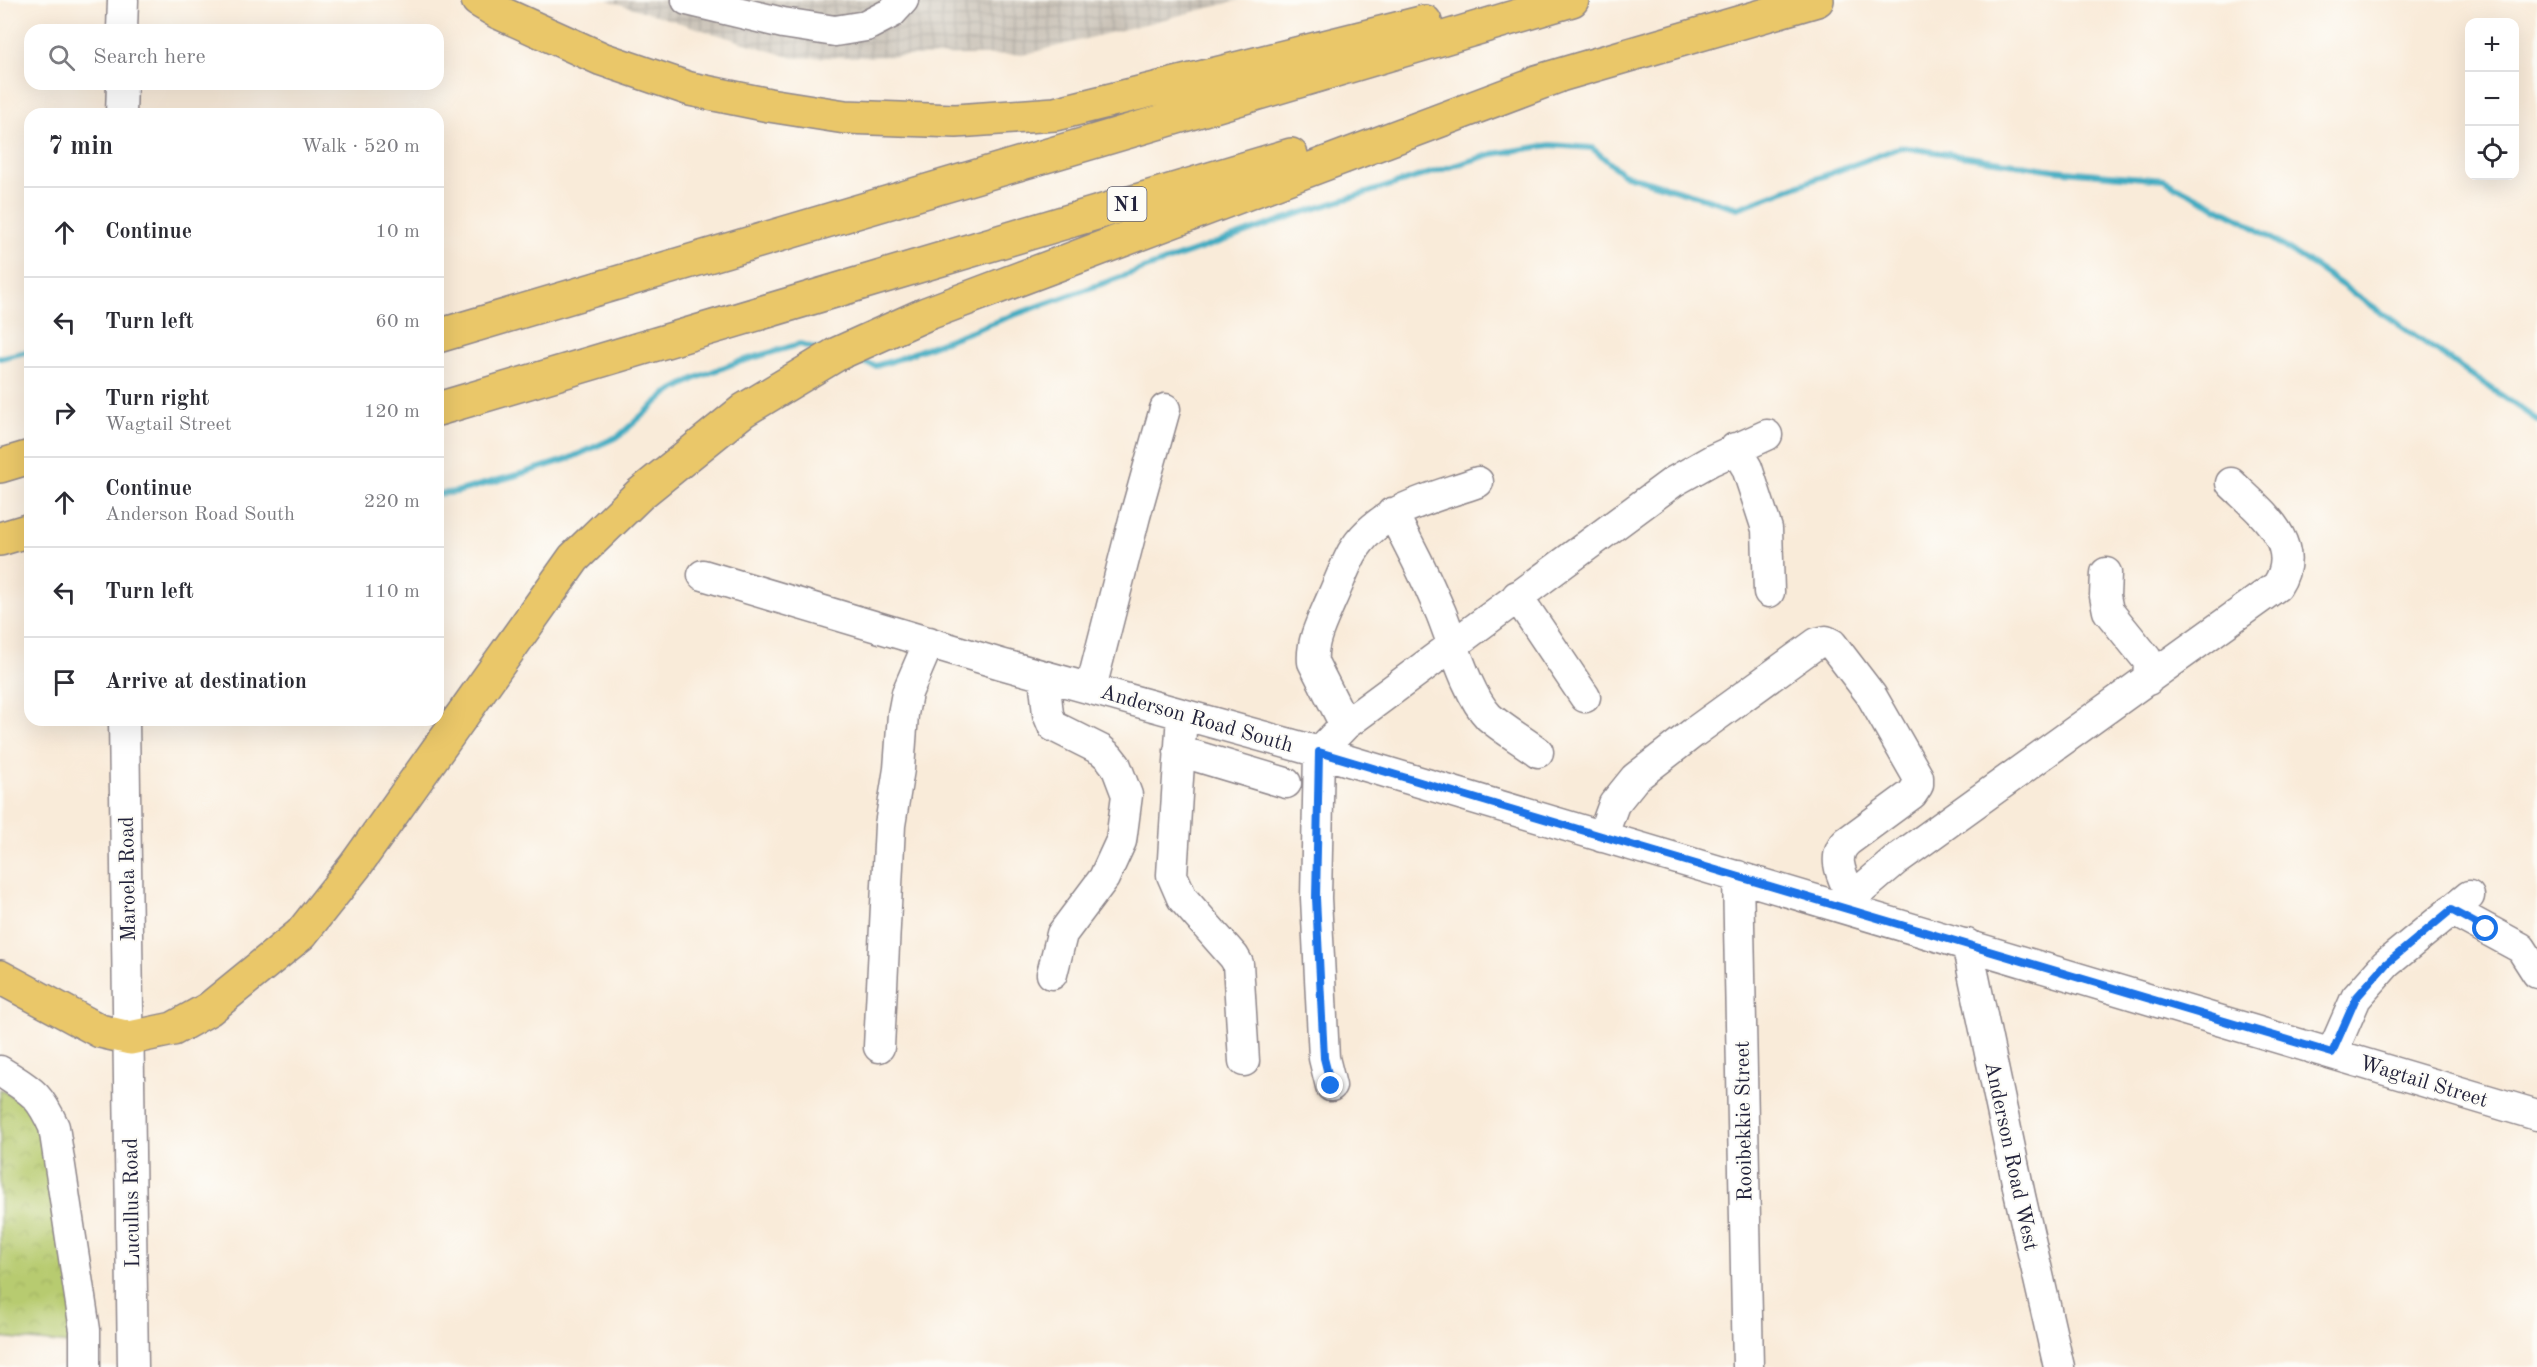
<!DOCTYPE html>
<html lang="en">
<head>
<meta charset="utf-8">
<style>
  :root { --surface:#fff; --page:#f2f2f3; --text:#2b2b33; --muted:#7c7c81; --line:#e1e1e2 }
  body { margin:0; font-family:"Old Standard TT",serif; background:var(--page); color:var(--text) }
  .controls { position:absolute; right:18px; top:18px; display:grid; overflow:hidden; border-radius:12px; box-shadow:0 6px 24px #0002 }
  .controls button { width:54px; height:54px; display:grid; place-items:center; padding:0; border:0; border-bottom:2px solid var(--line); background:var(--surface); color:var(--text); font:30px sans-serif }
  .stop { position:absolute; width:18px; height:18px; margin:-14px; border:4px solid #1a73e8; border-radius:50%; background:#fff }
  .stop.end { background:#1a73e8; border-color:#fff; box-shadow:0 2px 6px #0008 }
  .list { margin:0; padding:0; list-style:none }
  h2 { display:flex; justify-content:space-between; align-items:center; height:78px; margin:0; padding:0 24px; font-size:26px }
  h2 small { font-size:20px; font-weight:400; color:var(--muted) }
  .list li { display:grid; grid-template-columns:39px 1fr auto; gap:18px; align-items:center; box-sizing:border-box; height:90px; padding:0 24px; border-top:2px solid var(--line) }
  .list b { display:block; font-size:22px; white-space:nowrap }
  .list p { margin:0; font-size:20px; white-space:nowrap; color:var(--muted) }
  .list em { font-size:20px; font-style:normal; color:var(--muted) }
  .icon { flex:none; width:33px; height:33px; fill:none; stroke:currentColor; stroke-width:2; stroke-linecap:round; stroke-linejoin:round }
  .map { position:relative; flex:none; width:2537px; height:1367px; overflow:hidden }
  .search { position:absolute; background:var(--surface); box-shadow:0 6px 24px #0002; left:24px; top:24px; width:420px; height:66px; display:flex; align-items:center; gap:15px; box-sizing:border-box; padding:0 21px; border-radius:18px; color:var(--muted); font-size:22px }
  .panel { position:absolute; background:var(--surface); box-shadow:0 6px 24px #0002; left:24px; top:108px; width:420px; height:618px; border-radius:18px }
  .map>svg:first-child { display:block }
  .industrial { fill:url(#industrial-grid) }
  .park { fill:url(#park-crowns); stroke:#6c7655; stroke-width:1.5 }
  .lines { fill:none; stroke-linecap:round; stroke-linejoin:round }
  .stream { stroke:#41abc1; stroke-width:6 }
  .minor-casing { stroke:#8e868a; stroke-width:33 }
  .highway-casing { stroke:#8e868a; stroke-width:36 }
  .minor { stroke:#fff; stroke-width:30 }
  .highway { stroke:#eac769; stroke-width:33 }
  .route { stroke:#1a73e8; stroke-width:8 }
  .labels { text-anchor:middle; stroke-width:4.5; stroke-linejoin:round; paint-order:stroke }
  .shield { fill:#fdfcf7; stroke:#646373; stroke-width:1.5 }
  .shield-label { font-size:20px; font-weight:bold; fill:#22223b }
  .street-label { font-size:21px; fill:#22223b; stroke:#fdfcf7 }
</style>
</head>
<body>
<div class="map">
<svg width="2537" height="1367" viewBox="0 0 2537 1367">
  <defs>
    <pattern id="industrial-grid" width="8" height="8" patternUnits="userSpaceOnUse" patternTransform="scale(1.5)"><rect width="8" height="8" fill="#cac3b8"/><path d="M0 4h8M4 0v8" fill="none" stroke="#ada79f"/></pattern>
    <pattern id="park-crowns" width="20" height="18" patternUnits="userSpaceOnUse" patternTransform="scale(1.5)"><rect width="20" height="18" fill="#b7cb6f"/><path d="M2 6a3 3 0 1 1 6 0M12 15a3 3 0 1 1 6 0" fill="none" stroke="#9dae61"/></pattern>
  </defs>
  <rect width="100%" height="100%" fill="#fdfcf7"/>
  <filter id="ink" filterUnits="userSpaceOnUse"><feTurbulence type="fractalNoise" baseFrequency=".0167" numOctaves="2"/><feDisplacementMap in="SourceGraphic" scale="12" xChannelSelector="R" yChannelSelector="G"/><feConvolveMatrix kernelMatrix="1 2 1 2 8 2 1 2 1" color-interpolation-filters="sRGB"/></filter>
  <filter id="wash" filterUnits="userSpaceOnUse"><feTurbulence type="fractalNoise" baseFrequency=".008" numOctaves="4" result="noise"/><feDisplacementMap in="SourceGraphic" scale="24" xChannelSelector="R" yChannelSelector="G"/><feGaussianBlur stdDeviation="1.35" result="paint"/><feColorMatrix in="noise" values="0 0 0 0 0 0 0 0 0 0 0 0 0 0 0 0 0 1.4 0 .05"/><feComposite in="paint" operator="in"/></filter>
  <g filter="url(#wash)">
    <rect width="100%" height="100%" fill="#f9ebd9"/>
    <path class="industrial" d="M 607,0 L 1240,0 L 1026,54 L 793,58 Z"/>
    <path class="park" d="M 0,1089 L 43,1115 L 81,1341 L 69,1344 L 0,1337 Z"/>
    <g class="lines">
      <path class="stream" d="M 0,358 L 30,351
        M 856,360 L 875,366 L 892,361 L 1011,316 L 1304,212 L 1492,154 L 1551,145 L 1592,148 L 1623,174 L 1738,208 L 1901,147 L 2054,170 L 2164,180 L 2244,221 L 2323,272 L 2537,420
        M 438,494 L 456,492 L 517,475 L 568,459 L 619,436 L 666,394 L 696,378 L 735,363 L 800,344 L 817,349"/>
    </g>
  </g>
  <g filter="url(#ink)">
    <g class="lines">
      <g class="minor-casing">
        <path id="minor" d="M 687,0 L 783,23 L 835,31 L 866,26 L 891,13 L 903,0
          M 122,30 L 123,0
          M 121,114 L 122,84
          M 1735,448 L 1747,468 L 1767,529 L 1769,592
          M 1392,513 C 1410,545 1426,578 1441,613 C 1452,640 1468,696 1489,717 C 1504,730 1522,740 1538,752
          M 2106,573 L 2105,596 L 2108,611 L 2146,658 L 2149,663 L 2148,680
          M 703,575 L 1001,664 L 1319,752 L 2537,1115
          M 1517,596 L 1585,697
          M 1044,676 L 1048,714 L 1053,726 L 1101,750 L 1109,757 L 1116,766 L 1127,795 L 1121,841 L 1104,878 L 1062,934 L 1052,974
          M 1091,688 L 1135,516 L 1165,409
          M 1182,714 L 1172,875 L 1182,898 L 1234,957 L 1238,964 L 1244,1061
          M 124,720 L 133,1367
          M 1345,725 L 1313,662 C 1311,641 1323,619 1331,600 C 1338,585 1344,568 1352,553 C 1378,508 1434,498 1478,482
          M 1179,751 L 1286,783
          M 1602,837 L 1614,804 L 1635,778 L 1693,733 L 1817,643 L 1826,641 L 1832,644 L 1871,695 L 1918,777 L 1918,785 L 1912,794 L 1848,841 C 1829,857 1844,879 1852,898
          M 1738,876 L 1748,1367
          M 1841,907 L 1896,860 L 2277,586 C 2305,543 2258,510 2231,483
          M 2451,910 L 2521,948 L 2537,973
          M 1967,944 L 2020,1196 L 2059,1367
          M 879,1047 L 890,825 L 899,769 L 903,714 L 907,693 L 929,642
          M 2332,1053 L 2356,998 L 2386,964 L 2469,896
          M 0,1071 C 31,1091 38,1092 54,1127 L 85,1330 L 85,1367
          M 1331,1086 L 1324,1058 L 1316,898 L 1319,752 L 1345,725 L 1673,482 L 1712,460 L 1767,435"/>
      </g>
      <g class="highway-casing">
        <path id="highway" d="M 478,0 L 498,12 L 602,59 L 690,89 L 769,105 L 845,117 L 956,121 L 1055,114 L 1425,22
          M 1536,82 L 1817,0
          M 438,336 L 1572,0
          M 438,409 L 1291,155
          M 0,466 L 30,457
          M 0,539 L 30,530
          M 0,977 L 100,1031 L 130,1038 L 173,1029 L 209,1009 L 301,934 L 355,866 L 574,558 L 640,494 L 744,410 L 837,354 L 926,314 L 1558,76"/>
      </g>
      <use href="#minor" class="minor"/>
      <use href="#highway" class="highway"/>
    </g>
  </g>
  <g class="lines" filter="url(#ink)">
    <path class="route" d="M 1331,1086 L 1324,1058 L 1316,898 L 1319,752 L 2332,1053 L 2356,998 L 2386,964 L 2451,910 L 2486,929"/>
  </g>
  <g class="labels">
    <rect class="shield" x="1107.5" y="187" width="39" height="34" rx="4.5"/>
    <g class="shield-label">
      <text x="1127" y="211">N1</text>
    </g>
    <g class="street-label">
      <text transform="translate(1197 718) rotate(16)" y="7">Anderson Road South</text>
      <text transform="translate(127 879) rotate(-91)" y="7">Maroela Road</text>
      <text transform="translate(2424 1081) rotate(17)" y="7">Wagtail Street</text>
      <text transform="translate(1743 1121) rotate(-91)" y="7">Rooibekkie Street</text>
      <text transform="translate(2012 1156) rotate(78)" y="7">Anderson Road West</text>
      <text transform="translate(131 1203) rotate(-91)" y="7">Lucullus Road</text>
    </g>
  </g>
</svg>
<div class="controls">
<button>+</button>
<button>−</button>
<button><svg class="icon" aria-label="locate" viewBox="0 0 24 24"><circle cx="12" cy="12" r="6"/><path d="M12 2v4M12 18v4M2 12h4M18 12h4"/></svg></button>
</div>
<div class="stop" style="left:2486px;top:929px"></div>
<div class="stop end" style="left:1331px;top:1086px"></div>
<div class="search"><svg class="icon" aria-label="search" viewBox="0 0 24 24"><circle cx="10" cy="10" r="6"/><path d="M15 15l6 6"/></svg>Search here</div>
<section class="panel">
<h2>7 min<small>Walk · 520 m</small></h2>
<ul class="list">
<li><svg class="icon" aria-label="ahead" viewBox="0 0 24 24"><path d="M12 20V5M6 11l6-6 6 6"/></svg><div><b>Continue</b></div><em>10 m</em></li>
<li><svg class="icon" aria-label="left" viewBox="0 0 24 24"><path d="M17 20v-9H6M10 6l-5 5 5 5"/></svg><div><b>Turn left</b></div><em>60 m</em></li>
<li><svg class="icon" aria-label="right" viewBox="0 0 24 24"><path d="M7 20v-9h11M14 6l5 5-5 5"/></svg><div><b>Turn right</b><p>Wagtail Street</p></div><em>120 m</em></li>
<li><svg class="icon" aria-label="ahead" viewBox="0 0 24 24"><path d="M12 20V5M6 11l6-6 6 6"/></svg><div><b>Continue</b><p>Anderson Road South</p></div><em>220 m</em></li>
<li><svg class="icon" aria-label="left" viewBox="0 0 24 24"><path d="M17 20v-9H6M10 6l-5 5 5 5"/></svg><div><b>Turn left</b></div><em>110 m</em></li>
<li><svg class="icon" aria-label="arrive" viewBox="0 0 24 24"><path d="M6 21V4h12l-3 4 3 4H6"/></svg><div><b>Arrive at destination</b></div></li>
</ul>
</section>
</div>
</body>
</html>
